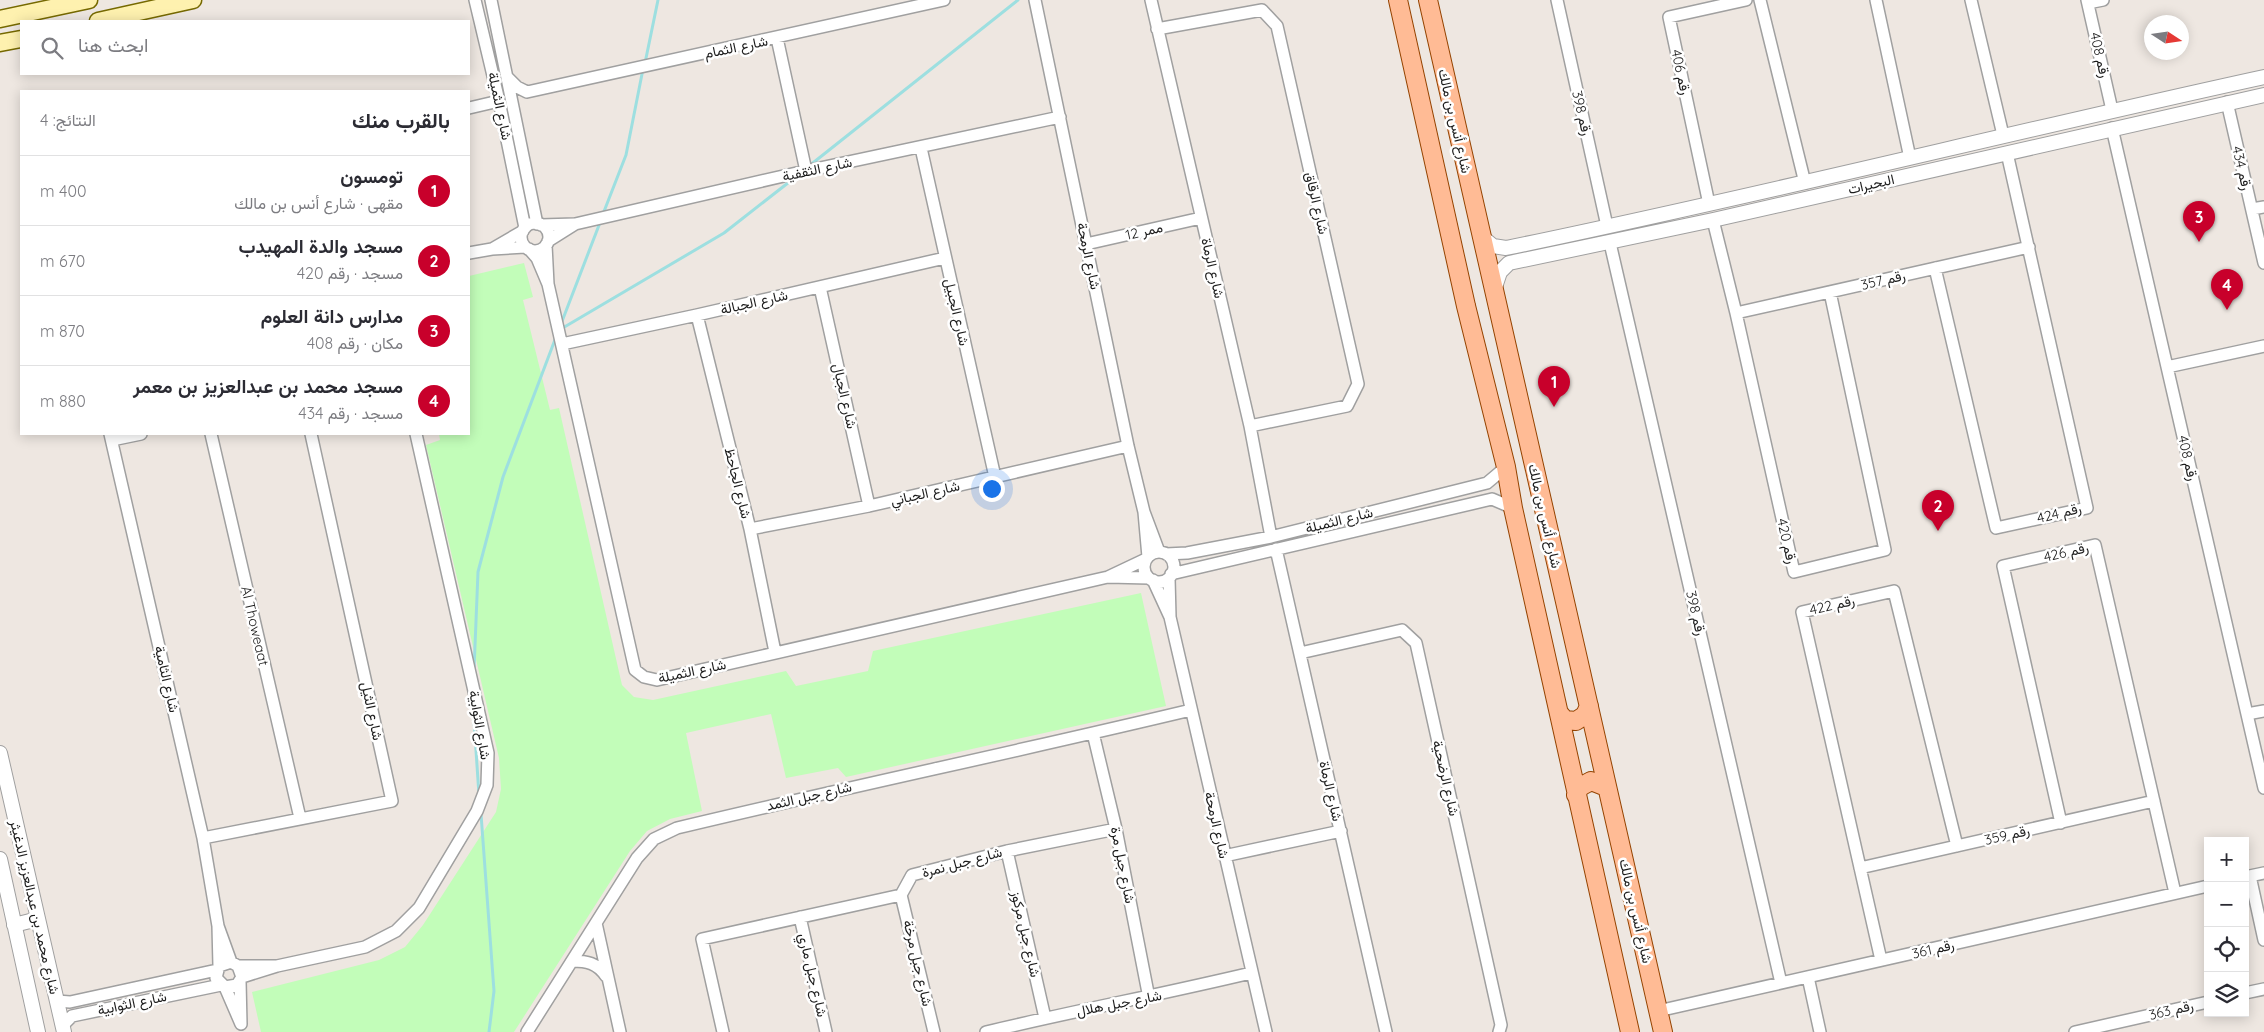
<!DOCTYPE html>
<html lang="ar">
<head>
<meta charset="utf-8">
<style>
  :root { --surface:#fff; --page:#f2f2f3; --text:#2b2b33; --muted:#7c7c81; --line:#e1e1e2; --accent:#c8002b }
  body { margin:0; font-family:Quicksand,Vazirmatn,sans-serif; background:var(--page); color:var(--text); direction:rtl }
  .controls { position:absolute; right:15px; bottom:15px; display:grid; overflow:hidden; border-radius:0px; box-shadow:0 2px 12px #0003 }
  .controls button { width:45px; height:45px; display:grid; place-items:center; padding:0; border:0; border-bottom:1px solid var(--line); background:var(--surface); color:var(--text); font:25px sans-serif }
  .compass { position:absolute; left:2144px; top:15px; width:45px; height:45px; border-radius:50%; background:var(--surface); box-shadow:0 2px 12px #0003; rotate:102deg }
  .you { position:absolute; left:991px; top:488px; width:18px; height:18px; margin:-12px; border:4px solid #fff; border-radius:50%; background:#1a73e8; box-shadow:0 0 0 8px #1a73e833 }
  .badge { display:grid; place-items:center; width:32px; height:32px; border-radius:50%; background:var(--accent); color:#fff; font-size:16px; font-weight:700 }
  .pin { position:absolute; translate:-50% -41px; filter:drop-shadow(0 1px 2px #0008) }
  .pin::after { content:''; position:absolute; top:26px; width:18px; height:15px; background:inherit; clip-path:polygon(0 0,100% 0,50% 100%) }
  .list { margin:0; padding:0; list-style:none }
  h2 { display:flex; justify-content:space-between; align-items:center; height:65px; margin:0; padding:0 20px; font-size:21px }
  h2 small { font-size:16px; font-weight:400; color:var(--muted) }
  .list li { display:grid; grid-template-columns:32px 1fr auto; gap:15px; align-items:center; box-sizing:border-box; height:70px; padding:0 20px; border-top:1px solid var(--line) }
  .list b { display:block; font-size:19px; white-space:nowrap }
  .list p { margin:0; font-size:16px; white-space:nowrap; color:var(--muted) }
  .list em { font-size:16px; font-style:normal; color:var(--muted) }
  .icon { flex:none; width:28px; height:28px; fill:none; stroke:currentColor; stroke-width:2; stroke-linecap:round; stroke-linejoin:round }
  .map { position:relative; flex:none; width:2264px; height:1032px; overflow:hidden; direction:ltr }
  .search { position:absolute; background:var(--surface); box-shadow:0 2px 12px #0003; left:20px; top:20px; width:450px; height:55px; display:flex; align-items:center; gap:12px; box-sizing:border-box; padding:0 18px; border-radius:0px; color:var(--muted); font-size:19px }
  .panel { position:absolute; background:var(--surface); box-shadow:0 2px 12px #0003; left:20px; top:90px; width:450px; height:345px; border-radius:0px; direction:rtl }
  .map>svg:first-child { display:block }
  .park { fill:#c2fdb9 }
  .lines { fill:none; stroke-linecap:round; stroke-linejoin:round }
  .stream { stroke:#9ddfe0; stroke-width:3 }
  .minor-casing { stroke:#a0a0a0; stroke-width:14 }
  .tertiary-casing { stroke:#a0a0a0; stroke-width:16 }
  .secondary-casing { stroke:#766900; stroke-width:19 }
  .primary-casing { stroke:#944300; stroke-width:20 }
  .minor { stroke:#fff; stroke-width:11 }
  .tertiary { stroke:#fff; stroke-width:14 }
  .secondary { stroke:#fef1af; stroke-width:16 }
  .primary { stroke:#ffbb95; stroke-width:18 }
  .labels { text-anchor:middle; stroke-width:5; stroke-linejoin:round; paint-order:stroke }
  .street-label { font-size:14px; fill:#1c1c1c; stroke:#fff }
</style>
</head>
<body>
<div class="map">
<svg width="2264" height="1032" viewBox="0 0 2264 1032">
  <rect width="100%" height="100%" fill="#eee7e1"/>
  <path class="park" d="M 524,263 L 533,297 L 523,300 L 550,410 L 559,408 L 622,685 L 634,697 L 653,700 L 786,671 L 796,686 L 868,671 L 873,651 L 1141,593 L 1166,706 L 846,777 L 838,768 L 786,778 L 771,714 L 686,733 L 702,811 L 670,819 L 647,831 L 630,851 L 514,1032 L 261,1032 L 252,992 L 379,960 L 405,947 L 423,925 L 496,812 L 501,789 L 499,758 L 426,445 L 440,440 L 439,434 L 469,434 L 469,276 Z"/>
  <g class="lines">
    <path class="stream" d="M 645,63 L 658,0
      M 809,166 L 1018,0
      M 603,214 L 626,155 L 643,69
      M 561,324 L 601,220
      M 561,329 L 724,233 L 793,179
      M 474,670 L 478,572 L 503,477 L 556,337
      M 473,706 L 479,795
      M 481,814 L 494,991 L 489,1032"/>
    <g class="minor-casing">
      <path id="minor" d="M 475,0 L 499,101 L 525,228
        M 491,0 L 537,224
        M 1035,0 L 1128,446 L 1144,512
        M 1151,0 L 1250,426 L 1271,537
        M 1557,0 L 1607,226
        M 1760,0 L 1805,183
        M 1876,0 L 1910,158
        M 1971,0 L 2003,135
        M 2087,0 L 2112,110
        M 2088,3 L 2103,0
        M 1157,29 L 1262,10 L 1277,26 L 1358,384 L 1347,406 L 1250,426
        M 777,38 L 806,171
        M 508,78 L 517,87 L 527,92 L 944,0
        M 2227,102 L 2264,263
        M 469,108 L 499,101
        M 2112,128 L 2264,788
        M 921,148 L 995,477
        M 1709,204 L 1669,17 L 1746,0
        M 2252,209 L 2264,207
        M 1713,220 L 1736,313 L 1794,572 L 1885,550 L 1830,292
        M521 237a14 14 0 1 1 28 0a14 14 0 1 1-28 0Z
        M 575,224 L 801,172 L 1060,117
        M 541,225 L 575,224 L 548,241
        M 523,231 L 492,249 L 525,247
        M 1610,243 L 1781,983
        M 1086,244 L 1201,218
        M 529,249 L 537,258 L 548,284 L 546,245
        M 469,253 L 492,249
        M 1935,268 L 1996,528 L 2087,508 L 2007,153
        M 548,284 L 635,670 L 644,677 L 657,680 L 1108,577
        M 820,287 L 869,506
        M 1736,313 L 2029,247
        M 697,315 L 750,529 L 775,652
        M 562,344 L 697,315 L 945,258
        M 2167,367 L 2264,346
        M 110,434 L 203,838 L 218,926
        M 211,434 L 300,818
        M 112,440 L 141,434
        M 750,529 L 869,506 L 1128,446
        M 1276,549 L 1386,1032
        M1144 567a15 15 0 1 1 30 0a15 15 0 1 1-30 0Z
        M 1166,554 L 1187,553 L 1271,537 L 1487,483 L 1506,467
        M 1148,557 L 1144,512 L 1159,552
        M 1146,559 L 1108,577 L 1149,578
        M 1171,574 L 1492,499 L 1513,508
        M 1153,580 L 1170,617 L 1169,578
        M 1170,617 L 1266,1032
        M 1300,653 L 1402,630 L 1416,643 L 1501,1025 L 1499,1032
        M 2247,714 L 2264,711
        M 1093,733 L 1116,829 L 1149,998
        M 2061,823 L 2003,566 L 2095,545 L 2175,893
        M 203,838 L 392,801 L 311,434
        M 1007,851 L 1045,1018
        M 1224,856 L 1341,831
        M 1860,868 L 2154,801
        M 2250,876 L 2264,940
        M 2245,877 L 2264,873
        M 901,895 L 934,1032
        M 800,917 L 826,1032
        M 596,923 L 620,1032
        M 1881,960 L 1802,612 L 1894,591 L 1957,846
        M 572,961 C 587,961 597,963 606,976
        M 219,966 L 231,962 L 238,966 L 242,977 L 237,985 L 225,987 L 216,978 L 219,966 L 218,926 L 231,962
        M 238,966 L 277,966 L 242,977
        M 277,966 L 365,947 L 396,931 L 419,908 L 477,811 L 487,785 L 488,753 L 416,434
        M 1808,977 L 1820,1032
        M 225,987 L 241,1024 L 240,981
        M 2245,993 L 2264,989
        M 57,1001 L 70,1002 L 217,970
        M 1658,1011 L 2208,886
        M 63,1025 L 72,1016 L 221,985
        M 527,1032 L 637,858 L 654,839 L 677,828 C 848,787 1020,751 1191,710
        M 723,1032 L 702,939 L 901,895 L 912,875 L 1007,851 L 1116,829
        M 986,1032 C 1074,1011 1163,994 1251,973
        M 2075,1032 L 2208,1002"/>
    </g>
    <g class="tertiary-casing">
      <path id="tertiary" d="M 1482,237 L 1493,246 L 1506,248 C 1760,196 2011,132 2264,77
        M 1494,290 L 1500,272 L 1509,263 L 1713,220 L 2264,95
        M 0,753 L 64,1032
        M 0,859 L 38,1032
        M 14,925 L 38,919"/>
    </g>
    <g class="secondary-casing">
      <path id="secondary" d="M 0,19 L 89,0
        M 98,21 L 193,0
        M 0,43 L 21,39"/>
    </g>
    <g class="primary-casing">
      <path id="primary" d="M 1398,0 L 1466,306 L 1506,467 L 1513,508 L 1630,1032
        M 1428,0 L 1663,1032
        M 1559,713 L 1565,720 L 1576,721 L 1585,715 L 1589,706
        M 1576,795 L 1580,787 L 1591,781 L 1606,787"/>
    </g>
    <use href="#minor" class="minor"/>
    <use href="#tertiary" class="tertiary"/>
    <use href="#secondary" class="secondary"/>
    <use href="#primary" class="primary"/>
  </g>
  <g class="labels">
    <g class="street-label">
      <text transform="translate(736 47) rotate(-12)" y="5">شارع الثمام</text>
      <text transform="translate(2100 55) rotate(77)" y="5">رقم 408</text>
      <text transform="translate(1681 72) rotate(78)" y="5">رقم 406</text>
      <text transform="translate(500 106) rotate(78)" y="5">شارع الثميلة</text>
      <text transform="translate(1582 113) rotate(77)" y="5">رقم 398</text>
      <text transform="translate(1455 121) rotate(77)" y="5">شارع أنس بن مالك</text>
      <text transform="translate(2242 168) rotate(77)" y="5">رقم 434</text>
      <text transform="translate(817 169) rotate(-12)" y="5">شارع الثقفية</text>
      <text transform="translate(1871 184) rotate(-13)" y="5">البحيرات</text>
      <text transform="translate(1317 203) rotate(77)" y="5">شارع الرقاق</text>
      <text transform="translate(1144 231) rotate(-13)" y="5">ممر 12</text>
      <text transform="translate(1089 256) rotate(78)" y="5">شارع الرمحة</text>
      <text transform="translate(1213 268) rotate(77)" y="5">شارع الرماة</text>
      <text transform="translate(1883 280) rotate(-13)" y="5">رقم 357</text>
      <text transform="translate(754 302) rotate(-13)" y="5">شارع الجبالة</text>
      <text transform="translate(957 312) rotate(77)" y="5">شارع الجبيل</text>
      <text transform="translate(845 396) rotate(77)" y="5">شارع الجبال</text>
      <text transform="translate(2188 458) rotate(77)" y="5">رقم 408</text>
      <text transform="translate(738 483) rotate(76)" y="5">شارع الجاحظ</text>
      <text transform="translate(925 493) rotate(-13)" y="5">شارع الجباني</text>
      <text transform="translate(2059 513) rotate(-14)" y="5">رقم 424</text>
      <text transform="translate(1545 516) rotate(77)" y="5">شارع أنس بن مالك</text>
      <text transform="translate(1339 520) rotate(-14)" y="5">شارع الثميلة</text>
      <text transform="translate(1787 541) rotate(77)" y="5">رقم 420</text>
      <text transform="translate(2066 552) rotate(-13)" y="5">رقم 426</text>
      <text transform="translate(1832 605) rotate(-13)" y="5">رقم 422</text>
      <text transform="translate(1696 613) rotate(77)" y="5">رقم 398</text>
      <text transform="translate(255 626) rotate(77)" y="5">Al Thoweaat</text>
      <text transform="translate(692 671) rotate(-12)" y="5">شارع الثميلة</text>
      <text transform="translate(167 679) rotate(77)" y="5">شارع الثامية</text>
      <text transform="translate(372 711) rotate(78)" y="5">شارع الثيل</text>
      <text transform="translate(480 725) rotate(80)" y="5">شارع الثوابية</text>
      <text transform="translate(1446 778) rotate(77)" y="5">شارع الرضحية</text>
      <text transform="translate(1331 791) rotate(77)" y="5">شارع الرماة</text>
      <text transform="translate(809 796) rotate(-13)" y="5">شارع جبل الثمد</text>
      <text transform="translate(1217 825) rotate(77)" y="5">شارع الرمحة</text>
      <text transform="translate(2007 835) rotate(-13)" y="5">رقم 359</text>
      <text transform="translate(962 862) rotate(-15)" y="5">شارع جبل نمرة</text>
      <text transform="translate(1123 865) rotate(79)" y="5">شارع جبل مرة</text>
      <text transform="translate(35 907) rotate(77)" y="5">شارع محمد بن عبدالعزيز الدغيثر</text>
      <text transform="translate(1636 911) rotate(77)" y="5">شارع أنس بن مالك</text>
      <text transform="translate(1026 934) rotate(77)" y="5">شارع جبل مركوز</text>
      <text transform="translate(1933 949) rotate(-13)" y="5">رقم 361</text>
      <text transform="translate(918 963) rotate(77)" y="5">شارع جبل مرخة</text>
      <text transform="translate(813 975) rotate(77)" y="5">شارع جبل ماري</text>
      <text transform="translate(132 1003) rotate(-12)" y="5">شارع الثوابية</text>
      <text transform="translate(1119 1003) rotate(-11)" y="5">شارع جبل هلال</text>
      <text transform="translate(2171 1010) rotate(-13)" y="5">رقم 363</text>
    </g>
  </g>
</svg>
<div class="controls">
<button>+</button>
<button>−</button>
<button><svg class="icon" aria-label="locate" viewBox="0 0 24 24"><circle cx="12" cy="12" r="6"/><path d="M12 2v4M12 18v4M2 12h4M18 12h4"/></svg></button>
<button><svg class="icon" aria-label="layers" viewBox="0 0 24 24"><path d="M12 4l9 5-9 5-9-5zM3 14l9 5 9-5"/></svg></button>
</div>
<svg class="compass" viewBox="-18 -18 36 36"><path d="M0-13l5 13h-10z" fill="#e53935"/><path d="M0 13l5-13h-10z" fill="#7c7c81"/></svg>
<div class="you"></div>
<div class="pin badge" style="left:1554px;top:407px">1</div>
<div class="pin badge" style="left:1938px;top:531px">2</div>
<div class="pin badge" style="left:2199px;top:242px">3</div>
<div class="pin badge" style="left:2227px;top:310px">4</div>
<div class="search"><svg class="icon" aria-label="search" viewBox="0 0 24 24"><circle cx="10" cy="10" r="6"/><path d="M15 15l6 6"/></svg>ابحث هنا</div>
<section class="panel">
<h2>بالقرب منك<small>النتائج: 4</small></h2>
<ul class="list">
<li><span class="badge">1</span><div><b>تومسون</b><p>مقهى · شارع أنس بن مالك</p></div><em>400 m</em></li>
<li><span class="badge">2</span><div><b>مسجد والدة المهيدب</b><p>مسجد · رقم 420</p></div><em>670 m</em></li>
<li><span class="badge">3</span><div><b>مدارس دانة العلوم</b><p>مكان · رقم 408</p></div><em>870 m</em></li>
<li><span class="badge">4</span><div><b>مسجد محمد بن عبدالعزيز بن معمر</b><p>مسجد · رقم 434</p></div><em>880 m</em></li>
</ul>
</section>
</div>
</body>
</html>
